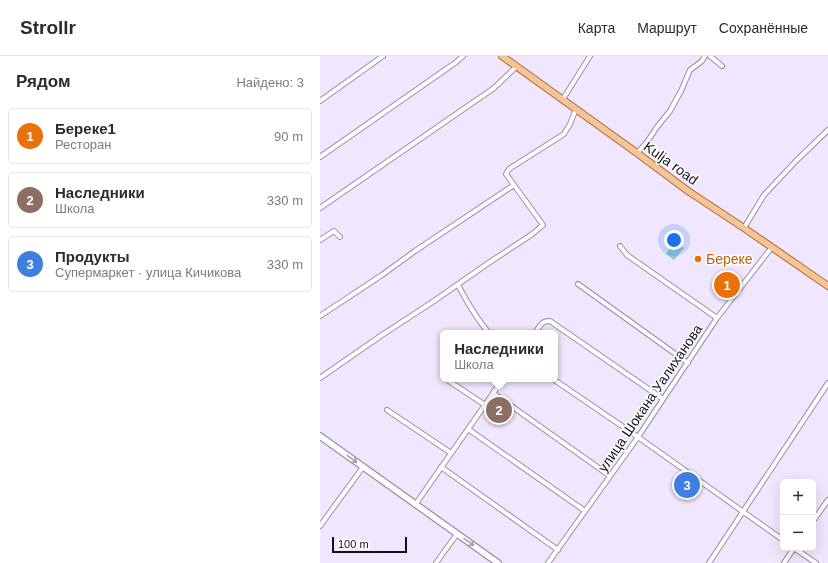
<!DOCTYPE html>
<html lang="ru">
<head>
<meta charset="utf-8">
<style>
  :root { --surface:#fff; --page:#f2f2f3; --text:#2b2b33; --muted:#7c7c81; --line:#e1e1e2; --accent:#1a73e8 }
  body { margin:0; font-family:Arial,sans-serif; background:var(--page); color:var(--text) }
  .controls { position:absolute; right:12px; bottom:12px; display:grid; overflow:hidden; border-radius:6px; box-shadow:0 4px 16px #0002 }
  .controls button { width:36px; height:36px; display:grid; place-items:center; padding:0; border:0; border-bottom:1px solid var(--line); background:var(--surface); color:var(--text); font:20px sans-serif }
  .scale { position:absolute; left:12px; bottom:10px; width:75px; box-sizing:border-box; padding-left:4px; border:2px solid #140f19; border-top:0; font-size:11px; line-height:14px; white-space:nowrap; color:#140f19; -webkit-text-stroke:3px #fff; paint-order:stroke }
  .you { position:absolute; left:354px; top:184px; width:14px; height:14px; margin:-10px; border:3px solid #fff; border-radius:50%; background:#1a73e8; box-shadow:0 0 0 6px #1a73e833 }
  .badge { display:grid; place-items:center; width:26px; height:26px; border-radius:50%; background:var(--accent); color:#fff; font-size:13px; font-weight:700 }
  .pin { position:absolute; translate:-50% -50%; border:2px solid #fff; box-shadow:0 1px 4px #0006 }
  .popup { position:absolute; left:120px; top:274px; width:118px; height:52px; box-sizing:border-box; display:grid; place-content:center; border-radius:6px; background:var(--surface); filter:drop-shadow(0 1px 3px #0005); font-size:13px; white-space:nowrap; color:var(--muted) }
  .popup b { font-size:15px; color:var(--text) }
  .popup::after { content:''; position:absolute; left:50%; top:100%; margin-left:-8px; border:8px solid transparent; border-top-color:var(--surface) }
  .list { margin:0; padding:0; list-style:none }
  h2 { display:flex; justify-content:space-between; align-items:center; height:52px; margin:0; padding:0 16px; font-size:17px }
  h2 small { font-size:13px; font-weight:400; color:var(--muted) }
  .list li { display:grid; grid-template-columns:26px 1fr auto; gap:12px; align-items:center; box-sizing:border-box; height:56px; margin:0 8px 8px; padding:0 8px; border:1px solid var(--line); border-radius:6px }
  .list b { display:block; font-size:15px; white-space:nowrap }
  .list p { margin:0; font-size:13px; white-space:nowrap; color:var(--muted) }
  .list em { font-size:13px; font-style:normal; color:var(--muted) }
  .map { position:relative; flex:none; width:508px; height:507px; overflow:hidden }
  header { display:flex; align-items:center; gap:24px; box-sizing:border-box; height:56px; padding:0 20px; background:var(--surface); border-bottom:1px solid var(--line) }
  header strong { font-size:19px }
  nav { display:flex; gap:22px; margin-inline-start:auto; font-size:14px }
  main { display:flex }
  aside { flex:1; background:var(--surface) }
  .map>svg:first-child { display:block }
  .water { fill:#93c5d3 }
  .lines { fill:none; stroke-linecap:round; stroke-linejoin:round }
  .street-casing { stroke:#9a8fa8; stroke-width:6 }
  .secondary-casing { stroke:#9a8fa8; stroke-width:8 }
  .primary-casing { stroke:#a56a3b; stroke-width:8 }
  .street { stroke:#fff; stroke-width:4 }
  .secondary { stroke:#fff; stroke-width:5.5 }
  .primary { stroke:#f8c395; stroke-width:6 }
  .oneway { stroke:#a19fa3 }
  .food-dot { fill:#e8710a; stroke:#fff; stroke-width:1.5 }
  .labels { text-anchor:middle; stroke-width:3; stroke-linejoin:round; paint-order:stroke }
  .street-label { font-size:14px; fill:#140f19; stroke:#fff }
  .food-label { font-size:14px; fill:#c56008; stroke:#fff; text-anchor:start }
</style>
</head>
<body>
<header>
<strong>Strollr</strong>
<nav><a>Карта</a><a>Маршрут</a><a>Сохранённые</a></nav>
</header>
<main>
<aside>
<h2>Рядом<small>Найдено: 3</small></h2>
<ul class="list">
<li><span class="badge" style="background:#e8710a">1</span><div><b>Береке1</b><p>Ресторан</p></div><em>90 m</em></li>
<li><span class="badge" style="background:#8d6e63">2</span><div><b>Наследники</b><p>Школа</p></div><em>330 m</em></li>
<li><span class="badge" style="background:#3f7fe0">3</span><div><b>Продукты</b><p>Супермаркет · улица Кичикова</p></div><em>330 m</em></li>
</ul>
</aside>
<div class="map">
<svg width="508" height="507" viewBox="0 0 508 507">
  <rect width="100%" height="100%" fill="#f0e6fd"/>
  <path class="water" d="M 355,185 L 364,192 L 354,204 L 346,198 Z"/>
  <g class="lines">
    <g class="street-casing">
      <path id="street" d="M 390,0 L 402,10
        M 243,43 L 270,0
        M 0,45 L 63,0
        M 317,97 L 327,86 L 337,71 L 350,55 L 361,35 L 370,14 L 382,5 L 385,0
        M 0,101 L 135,7 L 143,0
        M 0,152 L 174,32 L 197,10
        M 424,172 L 444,139 L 476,105 L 508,74
        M 0,184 L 14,175 L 20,181
        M 300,190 L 307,199 L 397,262
        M 258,228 L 368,307
        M 138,229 C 147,246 156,262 169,277
        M 0,260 L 62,219 L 95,195 L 194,129
        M 215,277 C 219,271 222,264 230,265 L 343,343
        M 0,322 L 62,279 L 111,247 L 170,206 L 211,179 L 223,169 L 186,118 L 189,113 L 244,78 L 250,68 L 256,53
        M 126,323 L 165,349
        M 233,323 L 318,381 L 463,484
        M 173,337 L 290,420
        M 67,354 L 131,397
        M 148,373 L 265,455
        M 121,411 L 238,494
        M 95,449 L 183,323
        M 493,465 L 508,444
        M 0,470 L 43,411
        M 116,507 L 137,478
        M 228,507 L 318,381 L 397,262 L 452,191
        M 389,507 L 508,327
        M 464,507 L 474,492 L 496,507"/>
    </g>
    <g class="secondary-casing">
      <path id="secondary" d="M 0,380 L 178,507"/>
    </g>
    <g class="primary-casing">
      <path id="primary" d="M 182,0 L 317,97 L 368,135 L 424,172 L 508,230"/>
    </g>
    <use href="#street" class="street"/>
    <use href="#secondary" class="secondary"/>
    <use href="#primary" class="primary"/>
  </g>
  <defs><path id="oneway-shaft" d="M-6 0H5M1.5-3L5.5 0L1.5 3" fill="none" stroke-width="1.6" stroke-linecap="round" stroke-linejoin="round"/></defs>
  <g class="oneway">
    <use href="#oneway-shaft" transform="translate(32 403) rotate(36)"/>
    <use href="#oneway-shaft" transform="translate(149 486) rotate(35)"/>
  </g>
  <circle class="food-dot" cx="378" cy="203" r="4"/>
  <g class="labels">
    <g class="street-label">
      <text transform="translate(351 107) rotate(36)" y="5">Kulja road</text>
      <text transform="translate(330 342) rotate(-56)" y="5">улица Шокана Уалиханова</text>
    </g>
    <g class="food-label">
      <text x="386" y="208">Береке</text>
    </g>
  </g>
</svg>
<div class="controls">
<button>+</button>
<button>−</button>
</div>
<div class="scale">100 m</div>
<div class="you"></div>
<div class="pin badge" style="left:407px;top:229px;background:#e8710a">1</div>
<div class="pin badge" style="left:179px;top:354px;background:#8d6e63">2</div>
<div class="popup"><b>Наследники</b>Школа</div>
<div class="pin badge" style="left:367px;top:429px;background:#3f7fe0">3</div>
</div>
</main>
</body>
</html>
